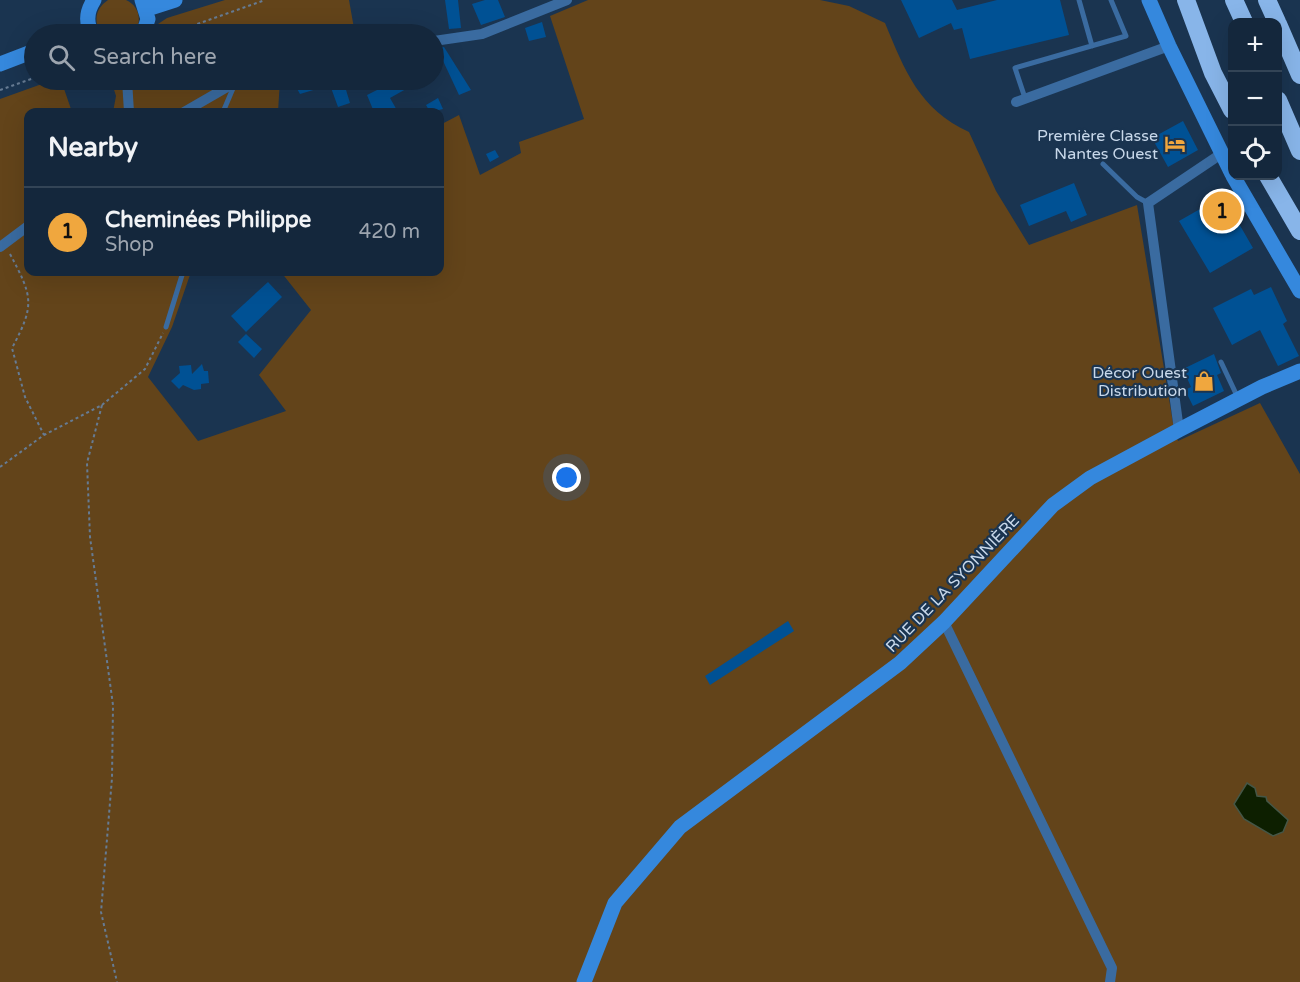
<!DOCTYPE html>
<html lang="en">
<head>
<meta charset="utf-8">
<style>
  :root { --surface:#14273c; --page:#213347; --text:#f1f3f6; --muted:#9da5af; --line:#334456; --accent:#f0a73e }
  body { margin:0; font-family:"Varela Round",sans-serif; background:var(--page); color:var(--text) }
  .controls { position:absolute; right:18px; top:18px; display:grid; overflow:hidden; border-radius:12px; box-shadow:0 6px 24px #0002 }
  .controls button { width:54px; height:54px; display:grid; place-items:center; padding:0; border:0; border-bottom:2px solid var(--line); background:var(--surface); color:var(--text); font:30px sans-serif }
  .you { position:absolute; left:567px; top:478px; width:21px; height:21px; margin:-15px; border:4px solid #fff; border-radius:50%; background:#1a73e8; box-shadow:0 0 0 9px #1a73e833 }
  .badge { display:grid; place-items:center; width:39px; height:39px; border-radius:50%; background:var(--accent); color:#111; font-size:20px; font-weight:700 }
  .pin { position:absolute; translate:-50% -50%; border:3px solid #fff; box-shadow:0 2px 6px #0006 }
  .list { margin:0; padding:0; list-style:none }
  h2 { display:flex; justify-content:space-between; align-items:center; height:78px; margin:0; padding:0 24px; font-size:26px }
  h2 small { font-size:20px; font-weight:400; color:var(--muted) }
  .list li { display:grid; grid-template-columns:39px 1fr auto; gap:18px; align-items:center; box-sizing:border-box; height:90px; padding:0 24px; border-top:2px solid var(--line) }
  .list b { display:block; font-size:22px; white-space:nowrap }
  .list p { margin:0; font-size:20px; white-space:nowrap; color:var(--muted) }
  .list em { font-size:20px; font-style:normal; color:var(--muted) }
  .icon { flex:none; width:33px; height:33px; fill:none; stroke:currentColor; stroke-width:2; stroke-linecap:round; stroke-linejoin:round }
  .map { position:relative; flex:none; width:1300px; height:982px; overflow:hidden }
  .search { position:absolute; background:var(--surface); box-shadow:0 6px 24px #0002; left:24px; top:24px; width:420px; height:66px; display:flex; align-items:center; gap:15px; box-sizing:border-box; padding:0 21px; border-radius:33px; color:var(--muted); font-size:22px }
  .panel { position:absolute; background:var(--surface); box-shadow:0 6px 24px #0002; left:24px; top:108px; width:420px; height:168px; border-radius:12px }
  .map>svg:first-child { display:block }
  .green { fill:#63441a }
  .water { fill:#0d1f00; stroke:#455646; stroke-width:1.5 }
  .building { fill:#005194 }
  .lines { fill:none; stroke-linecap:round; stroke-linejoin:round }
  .path { stroke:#667b93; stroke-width:2; stroke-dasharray:3 3; stroke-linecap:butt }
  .lane { stroke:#3a6ba0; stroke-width:5 }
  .street { stroke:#3a6ba0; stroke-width:10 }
  .secondary { stroke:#3588dd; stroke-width:15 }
  .highway { stroke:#88b5e9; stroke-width:18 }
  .labels { text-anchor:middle; stroke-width:4.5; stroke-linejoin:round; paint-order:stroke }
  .poi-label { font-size:16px; fill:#c8d8ea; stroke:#1a3450; text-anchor:end }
  .street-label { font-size:16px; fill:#c8d8ea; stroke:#1a3450 }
</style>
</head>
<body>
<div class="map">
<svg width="1300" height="982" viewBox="0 0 1300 982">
  <rect width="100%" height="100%" fill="#1a3450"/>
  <path class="green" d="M 108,0 L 126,0 C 140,6 143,23 133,34 L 100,34 C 94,20 95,9 108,0 Z
    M 225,0 L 349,0 L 355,34 L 143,34 L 167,18 Z
    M 588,0 L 820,0 L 849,6 L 885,23 C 905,71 919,109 969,132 L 996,191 L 1029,245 L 1137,205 L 1174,429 L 1178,441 L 1260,403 L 1300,474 L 1300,982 L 0,982 L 0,99 L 53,80 L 61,80 L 72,112 L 28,112 L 28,272 L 191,272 L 172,327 L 148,377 L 198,441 L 286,411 L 259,375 L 311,310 L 281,272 L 440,272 L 440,125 L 459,115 L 480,175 L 521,153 L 519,142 L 584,119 L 550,16 Z
    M 111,80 L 280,80 L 278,112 L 113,112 L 116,96 Z"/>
  <path class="water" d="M 1247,783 L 1255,788 L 1257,796 L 1266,797 L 1267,801 L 1288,820 L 1283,832 L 1273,836 L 1244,819 L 1234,804 Z"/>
  <path class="building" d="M 445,0 L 458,0 L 461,28 L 449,29 Z
    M 485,0 L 498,0 L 505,17 L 481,25 L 472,4 Z
    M 901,0 L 952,0 L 957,10 L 997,0 L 1060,0 L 1069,35 L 970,59 L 962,28 L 954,30 L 951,23 L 919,38 Z
    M 542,22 L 546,37 L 529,41 L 525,28 Z
    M 444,47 L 471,90 L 459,95 L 437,48 Z
    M 292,80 L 343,80 L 350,103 L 338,107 L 330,85 L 300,94 Z
    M 397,80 L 422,80 L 390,98 L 398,112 L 374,112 L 367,95 Z
    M 438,98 L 443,109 L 430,112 L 426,105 Z
    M 1183,121 L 1198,150 L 1168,167 L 1152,138 Z
    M 495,150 L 499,157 L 490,162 L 486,154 Z
    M 1074,183 L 1087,215 L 1071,222 L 1066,211 L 1029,226 L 1020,205 Z
    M 1223,196 L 1253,248 L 1210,273 L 1179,221 Z
    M 268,282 L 282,297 L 246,332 L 231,316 Z
    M 1271,287 L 1287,321 L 1283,324 L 1299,356 L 1278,366 L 1260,330 L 1232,345 L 1213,308 L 1251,289 L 1254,295 Z
    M 246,334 L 262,349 L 254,358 L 238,342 Z
    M 1214,354 L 1221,373 L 1217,375 L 1224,391 L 1193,406 L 1185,390 L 1191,387 L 1183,369 Z
    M 202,364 L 204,371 L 208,371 L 209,383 L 201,384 L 201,389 L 194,390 L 183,385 L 179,389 L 171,381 L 180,373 L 179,366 L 191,365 L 192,374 Z
    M 788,621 L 794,631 L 710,685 L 705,676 Z"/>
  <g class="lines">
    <path class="path" d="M 169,34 L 265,0
      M 0,90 L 34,78
      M 10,254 C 33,297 35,305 12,348 L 25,397 L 44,435
      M 102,405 L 145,369 L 163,333
      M 0,467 L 44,435 L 102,405 L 87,463 L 90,537 L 113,705 L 112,778 L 101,912 L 117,982"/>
    <path class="lane" d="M 1079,0 L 1092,46
      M 1025,98 L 1015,68 L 1126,36 L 1111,0
      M 223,112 L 234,86
      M 1103,164 L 1137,197 L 1148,203
      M 166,327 L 183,272
      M 1221,362 L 1238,398"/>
    <path class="street" d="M 434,41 L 482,34 L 567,0
      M 127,80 L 129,112
      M 1016,102 L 1169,46
      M 184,112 L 229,86 L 247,80
      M 0,247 L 28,226
      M 1179,430 L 1148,203 L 1221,154
      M 944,622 L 1112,968 L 1110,982"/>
    <path class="secondary" d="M 142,0 L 148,19 L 143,34
      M 1149,0 L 1169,46 L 1232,174
      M 147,9 L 175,0
      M 93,34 C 85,23 87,11 94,0
      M 0,64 L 34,51
      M 1233,176 L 1300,291
      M 584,982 L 615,903 L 680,827 L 900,663 L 944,622 L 1053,505 L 1090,478 L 1179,430 L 1262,387 L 1300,371"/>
    <path class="highway" d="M 1186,0 L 1213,73 L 1232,110
      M 1234,0 L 1244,22
      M 1267,0 L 1277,22
      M 1278,24 L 1300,75
      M 1278,100 L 1300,151
      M 1268,176 L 1300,231"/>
  </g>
  <defs>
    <g id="hotel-bare" transform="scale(1.62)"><path d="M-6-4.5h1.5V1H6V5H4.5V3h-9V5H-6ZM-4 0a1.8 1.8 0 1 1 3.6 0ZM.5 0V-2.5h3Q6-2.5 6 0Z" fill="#f0a73e" stroke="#1a3450" stroke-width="2.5" paint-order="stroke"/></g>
    <g id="shop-bare" transform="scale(1.62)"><path d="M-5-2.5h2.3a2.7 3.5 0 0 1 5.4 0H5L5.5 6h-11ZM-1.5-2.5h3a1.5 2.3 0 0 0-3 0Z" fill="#f0a73e" stroke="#1a3450" stroke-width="2.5" paint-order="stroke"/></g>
  </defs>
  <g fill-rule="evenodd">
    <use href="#hotel-bare" x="1175" y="144"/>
    <use href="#shop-bare" x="1204" y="381"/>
  </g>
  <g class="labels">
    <g class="poi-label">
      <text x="1158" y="141">Première Classe<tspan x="1158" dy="18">Nantes Ouest</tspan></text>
      <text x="1187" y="378">Décor Ouest<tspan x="1187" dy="18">Distribution</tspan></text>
    </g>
    <g class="street-label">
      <text transform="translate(952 583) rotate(-46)" y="6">RUE DE LA SYONNIÈRE</text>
    </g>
  </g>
</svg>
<div class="controls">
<button>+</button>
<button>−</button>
<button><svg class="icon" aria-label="locate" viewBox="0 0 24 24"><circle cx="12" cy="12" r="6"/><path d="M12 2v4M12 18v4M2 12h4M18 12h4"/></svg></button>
</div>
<div class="you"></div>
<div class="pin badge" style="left:1222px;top:211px">1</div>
<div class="search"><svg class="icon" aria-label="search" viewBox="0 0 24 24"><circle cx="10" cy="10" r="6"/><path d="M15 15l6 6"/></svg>Search here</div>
<section class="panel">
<h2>Nearby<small></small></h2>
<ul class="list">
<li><span class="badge">1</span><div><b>Cheminées Philippe</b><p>Shop</p></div><em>420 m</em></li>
</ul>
</section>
</div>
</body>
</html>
